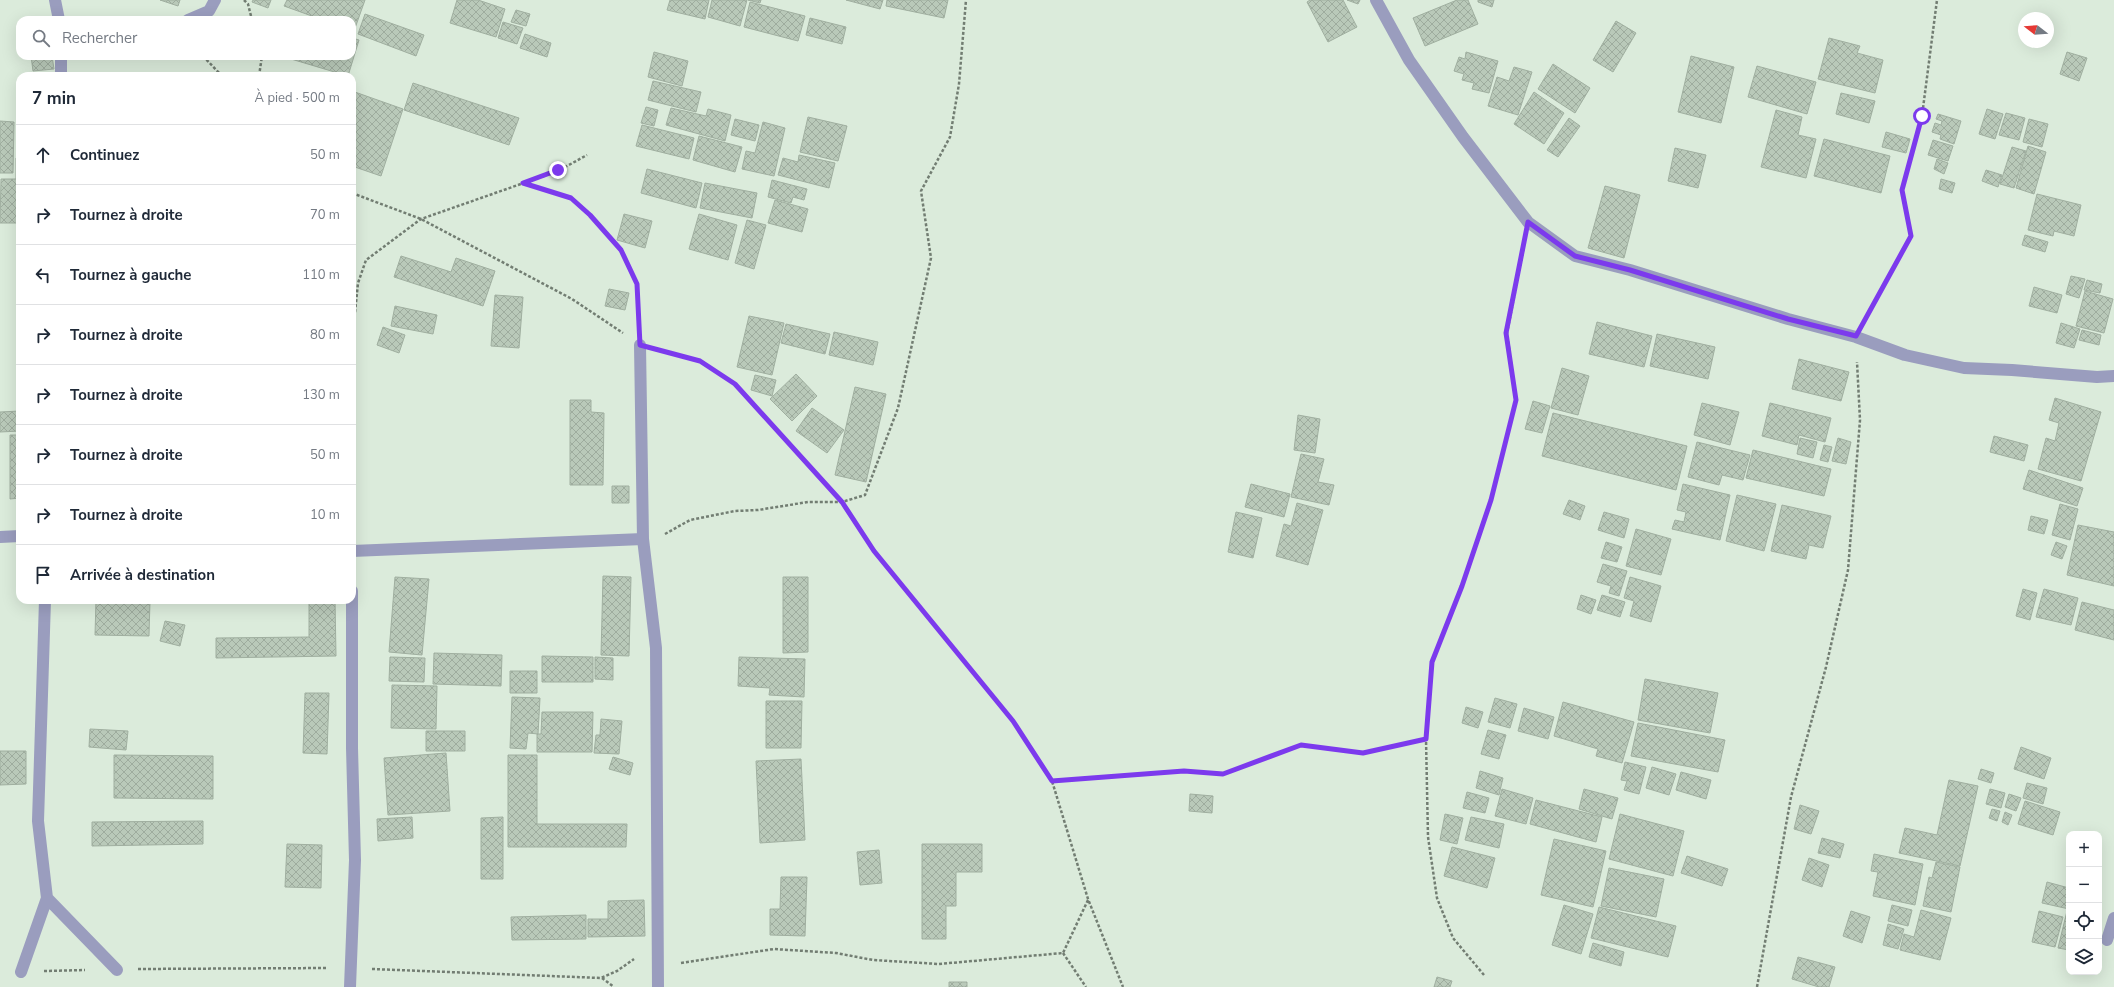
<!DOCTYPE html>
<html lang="fr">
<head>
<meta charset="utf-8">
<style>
  :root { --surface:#fff; --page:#f2f2f3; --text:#1f2937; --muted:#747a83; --line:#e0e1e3 }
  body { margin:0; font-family:"Nunito Sans",sans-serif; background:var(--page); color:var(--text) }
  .controls { position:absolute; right:12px; bottom:12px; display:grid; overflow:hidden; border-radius:8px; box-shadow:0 4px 16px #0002 }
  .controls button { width:36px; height:36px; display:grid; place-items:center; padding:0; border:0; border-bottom:1px solid var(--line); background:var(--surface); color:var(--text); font:20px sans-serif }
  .compass { position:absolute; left:2018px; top:12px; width:36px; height:36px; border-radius:50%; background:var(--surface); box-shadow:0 4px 16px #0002; rotate:287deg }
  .stop { position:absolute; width:12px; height:12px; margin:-9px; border:3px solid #7c3aed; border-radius:50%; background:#fff }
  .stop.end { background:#7c3aed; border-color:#fff; box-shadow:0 1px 4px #0008 }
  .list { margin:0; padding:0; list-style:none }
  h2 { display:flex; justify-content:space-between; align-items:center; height:52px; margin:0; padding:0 16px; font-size:17px }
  h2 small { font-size:13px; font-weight:400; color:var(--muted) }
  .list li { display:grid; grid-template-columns:26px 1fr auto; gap:12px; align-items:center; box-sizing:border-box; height:60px; padding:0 16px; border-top:1px solid var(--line) }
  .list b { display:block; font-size:15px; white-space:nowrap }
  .list em { font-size:13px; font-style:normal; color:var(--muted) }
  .icon { flex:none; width:22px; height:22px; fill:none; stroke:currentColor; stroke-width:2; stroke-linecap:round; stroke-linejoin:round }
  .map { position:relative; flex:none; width:2114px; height:987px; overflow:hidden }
  .search { position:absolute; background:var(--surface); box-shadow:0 4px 16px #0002; left:16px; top:16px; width:340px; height:44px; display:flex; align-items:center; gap:10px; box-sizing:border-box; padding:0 14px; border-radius:12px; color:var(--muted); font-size:15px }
  .panel { position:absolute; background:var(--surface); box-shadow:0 4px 16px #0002; left:16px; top:72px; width:340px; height:532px; border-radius:12px }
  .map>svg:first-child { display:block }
  .building { fill:url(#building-cross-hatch); stroke:#a0afa0 }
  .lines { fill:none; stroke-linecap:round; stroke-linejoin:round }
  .path { stroke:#727d72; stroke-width:2.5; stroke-dasharray:3 2; stroke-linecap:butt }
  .street { stroke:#9a9dbe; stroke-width:12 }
  .route { stroke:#7c3aed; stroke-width:5 }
</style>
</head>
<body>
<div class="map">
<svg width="2114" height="987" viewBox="0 0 2114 987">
  <defs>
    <pattern id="building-cross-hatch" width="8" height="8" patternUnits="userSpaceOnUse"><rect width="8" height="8" fill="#b9c9b9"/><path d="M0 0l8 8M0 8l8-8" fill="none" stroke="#9eac9e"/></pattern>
  </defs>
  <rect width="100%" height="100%" fill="#dbebdb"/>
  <path class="building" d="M 160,0 L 180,0 L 178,6 Z
    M 253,0 L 271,0 L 268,8 L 252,2 Z
    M 287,0 L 365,0 L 354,31 L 352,30 L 352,20 L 323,20 L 284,6 Z
    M 457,0 L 478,0 L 505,9 L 496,37 L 450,23 Z
    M 670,0 L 709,0 L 705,19 L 667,10 Z
    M 712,0 L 747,0 L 740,26 L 708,17 Z
    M 748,0 L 761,0 L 760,3 Z
    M 846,0 L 883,0 L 880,9 Z
    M 887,0 L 948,0 L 944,18 L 886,6 Z
    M 1310,0 L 1343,0 L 1357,27 L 1328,42 L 1307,2 Z
    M 1347,0 L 1360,0 L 1358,4 Z
    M 1457,0 L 1468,0 L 1478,24 L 1425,46 L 1413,18 Z
    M 1478,0 L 1494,0 L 1492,7 L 1478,2 Z
    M 750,2 L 805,16 L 798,41 L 744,27 Z
    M 516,10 L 530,14 L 526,26 L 511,22 Z
    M 365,14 L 424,35 L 416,56 L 358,34 Z
    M 810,18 L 846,27 L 842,44 L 806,35 Z
    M 1616,21 L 1636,33 L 1613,72 L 1593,60 Z
    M 503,22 L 523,28 L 517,44 L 498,38 Z
    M 525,34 L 551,43 L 547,57 L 520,48 Z
    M 352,38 L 359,40 L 348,76 L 281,56 L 352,56 Z
    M 1829,38 L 1860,46 L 1857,53 L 1883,60 L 1875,93 L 1818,79 Z
    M 654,52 L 688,61 L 682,86 L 648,77 Z
    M 1466,52 L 1498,61 L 1489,93 L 1472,89 L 1474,83 L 1462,80 L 1464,74 L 1454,71 L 1459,57 L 1465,59 Z
    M 2067,52 L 2087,58 L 2079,81 L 2060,74 Z
    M 31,56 L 52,56 L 54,69 L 33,71 Z
    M 1691,56 L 1734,67 L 1721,123 L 1678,112 Z
    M 1553,64 L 1590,88 L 1575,113 L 1538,89 Z
    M 1757,66 L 1816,82 L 1807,114 L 1748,97 Z
    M 1514,67 L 1532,72 L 1518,115 L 1488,106 L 1497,77 L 1509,81 Z
    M 653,81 L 701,92 L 696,112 L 648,100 Z
    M 413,83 L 519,118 L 509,145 L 404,110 Z
    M 352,91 L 403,109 L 381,176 L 352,166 Z
    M 1534,92 L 1564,113 L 1544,144 L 1514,124 Z
    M 1841,93 L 1875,101 L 1869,123 L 1836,114 Z
    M 646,107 L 658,110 L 654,126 L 641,123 Z
    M 671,108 L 706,116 L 708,109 L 731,115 L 725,141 L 666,125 Z
    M 1987,109 L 2003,114 L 1995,139 L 1979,134 Z
    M 1776,110 L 1802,117 L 1798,135 L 1816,139 L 1806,178 L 1761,167 Z
    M 2006,113 L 2025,118 L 2019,140 L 1999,135 Z
    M 1938,114 L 1961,121 L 1954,144 L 1940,139 L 1941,135 L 1932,132 L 1935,123 L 1941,125 L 1942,121 L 1936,119 Z
    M 808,117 L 847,126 L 838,161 L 800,152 Z
    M 1569,118 L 1580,126 L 1558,157 L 1547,150 Z
    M 735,119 L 759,125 L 755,141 L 731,135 Z
    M 2029,119 L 2048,124 L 2042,147 L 2023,142 Z
    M 0,121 L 14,122 L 13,173 L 0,173 Z
    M 763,122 L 785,128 L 774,176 L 742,169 L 746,151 L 755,153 Z
    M 642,125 L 694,138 L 689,159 L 636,146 Z
    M 1886,132 L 1910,139 L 1906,153 L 1882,147 Z
    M 699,136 L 742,147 L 735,172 L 693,160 Z
    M 1824,139 L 1890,156 L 1881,193 L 1814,176 Z
    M 1933,140 L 1953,146 L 1948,161 L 1928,155 Z
    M 2028,146 L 2046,152 L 2034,194 L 2016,188 Z
    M 2012,147 L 2026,151 L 2014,188 L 2000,184 Z
    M 1675,148 L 1706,155 L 1698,188 L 1668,181 Z
    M 799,155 L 835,163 L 829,188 L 778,175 L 783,158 L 798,162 Z
    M 16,158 L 20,158 L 20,223 L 0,223 L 1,179 L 16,179 Z
    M 1937,159 L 1948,163 L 1944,174 L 1934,169 Z
    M 647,169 L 702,183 L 696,208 L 641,193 Z
    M 1986,170 L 2002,175 L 1998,187 L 1982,181 Z
    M 1941,179 L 1955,183 L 1952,193 L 1939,189 Z
    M 772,180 L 807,189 L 804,200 L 793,197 L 791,203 L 768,197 Z
    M 705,183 L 757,193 L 752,218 L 700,208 Z
    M 1605,186 L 1640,195 L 1624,258 L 1588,248 Z
    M 2037,194 L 2081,205 L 2074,236 L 2054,231 L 2053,236 L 2028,230 Z
    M 775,200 L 808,209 L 802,232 L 768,223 Z
    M 624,214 L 652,221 L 645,248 L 617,240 Z
    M 699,214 L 737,225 L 728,260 L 689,249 Z
    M 747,220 L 766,225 L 754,269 L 735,263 Z
    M 2025,235 L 2048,242 L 2045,252 L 2022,245 Z
    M 401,256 L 451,272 L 456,258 L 495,271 L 483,306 L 394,277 Z
    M 2071,276 L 2085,279 L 2079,298 L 2066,294 Z
    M 2087,280 L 2102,284 L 2100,293 L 2084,290 Z
    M 2034,287 L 2062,295 L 2057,313 L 2029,306 Z
    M 609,289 L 629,293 L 625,310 L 605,306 Z
    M 2085,291 L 2113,299 L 2104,333 L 2076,326 Z
    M 495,295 L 523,297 L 519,348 L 491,346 Z
    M 395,306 L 437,315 L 433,334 L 391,326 Z
    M 749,316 L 784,323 L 772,375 L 737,367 Z
    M 1597,322 L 1652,336 L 1644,367 L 1589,354 Z
    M 2061,323 L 2080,329 L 2074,348 L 2056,343 Z
    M 786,324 L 830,334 L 825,354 L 781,343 Z
    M 383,327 L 405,335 L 399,353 L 377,345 Z
    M 2082,330 L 2101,335 L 2099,345 L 2079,340 Z
    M 834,332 L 878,342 L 873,365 L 829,355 Z
    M 1657,334 L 1715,347 L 1708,379 L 1650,366 Z
    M 1799,359 L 1849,372 L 1841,401 L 1792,389 Z
    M 1562,368 L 1589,376 L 1578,415 L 1551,408 Z
    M 796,374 L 817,396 L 792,421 L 770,399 Z
    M 755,375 L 776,380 L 772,396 L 751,390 Z
    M 855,387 L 886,394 L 866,482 L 835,475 Z
    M 2055,398 L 2101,412 L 2081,481 L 2038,469 L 2046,438 L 2055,441 L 2059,423 L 2049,420 Z
    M 570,400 L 591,400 L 591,412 L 604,413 L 603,485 L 570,485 Z
    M 1533,401 L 1550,406 L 1542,433 L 1525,429 Z
    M 1702,403 L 1739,412 L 1730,445 L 1694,435 Z
    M 1770,403 L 1831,418 L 1825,442 L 1799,435 L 1797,445 L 1762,436 Z
    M 812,408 L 844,430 L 827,453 L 796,431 Z
    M 20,411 L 20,431 L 0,432 L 0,412 Z
    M 1553,413 L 1687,446 L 1676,490 L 1542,456 Z
    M 1298,415 L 1320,419 L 1315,453 L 1294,450 Z
    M 10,435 L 20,435 L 20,498 L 10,499 Z
    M 1994,436 L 2028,445 L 2024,461 L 1990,452 Z
    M 1800,438 L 1817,442 L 1813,458 L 1797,454 Z
    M 1838,438 L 1851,442 L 1846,464 L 1832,461 Z
    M 1697,442 L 1750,455 L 1743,480 L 1722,475 L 1719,485 L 1688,477 Z
    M 1824,445 L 1832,447 L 1828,462 L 1820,460 Z
    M 1753,450 L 1831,469 L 1824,496 L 1746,478 Z
    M 1301,454 L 1324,459 L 1318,482 L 1334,485 L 1329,505 L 1291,497 Z
    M 2029,470 L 2083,488 L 2077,506 L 2023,489 Z
    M 1251,484 L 1290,494 L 1284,517 L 1245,507 Z
    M 1683,484 L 1730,495 L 1720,540 L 1672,529 L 1675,520 L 1684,522 L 1686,512 L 1677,510 Z
    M 612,486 L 629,486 L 629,503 L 612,503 Z
    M 1737,495 L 1776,504 L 1764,551 L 1726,541 Z
    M 1569,500 L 1585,506 L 1580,520 L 1563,514 Z
    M 1297,503 L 1323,510 L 1308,565 L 1276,556 L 1284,524 L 1291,526 Z
    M 2060,504 L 2078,509 L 2070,540 L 2052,535 Z
    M 1782,505 L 1831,516 L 1823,548 L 1809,545 L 1806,559 L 1771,551 Z
    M 1236,512 L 1262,518 L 1253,558 L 1228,552 Z
    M 1604,512 L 1629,519 L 1624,538 L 1598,530 Z
    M 2031,516 L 2048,520 L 2044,534 L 2028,530 Z
    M 2078,525 L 2114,532 L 2114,586 L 2067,575 Z
    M 1636,529 L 1671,539 L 1661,575 L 1626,566 Z
    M 1606,542 L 1622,547 L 1617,562 L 1601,558 Z
    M 2056,542 L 2067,546 L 2062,559 L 2051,555 Z
    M 1603,564 L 1627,571 L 1619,596 L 1609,593 L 1611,586 L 1597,582 Z
    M 603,576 L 631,577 L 629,656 L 601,655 Z
    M 395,577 L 429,579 L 422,655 L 389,652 Z
    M 783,577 L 808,577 L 808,652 L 783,653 Z
    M 1630,577 L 1661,586 L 1651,622 L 1630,616 L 1634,601 L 1624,598 Z
    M 2023,589 L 2037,593 L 2030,620 L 2016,616 Z
    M 2044,589 L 2078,598 L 2071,625 L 2036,617 Z
    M 1581,595 L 1596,600 L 1591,614 L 1577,609 Z
    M 1602,595 L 1625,602 L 1620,617 L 1597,610 Z
    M 96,600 L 150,600 L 149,636 L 95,635 Z
    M 309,600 L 335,600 L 336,656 L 216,658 L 216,638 L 309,637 Z
    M 2082,602 L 2114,610 L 2114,640 L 2075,630 Z
    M 165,621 L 185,625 L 180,646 L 160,641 Z
    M 434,653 L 502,655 L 501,686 L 433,684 Z
    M 542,656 L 593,657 L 593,682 L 542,682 Z
    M 390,657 L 425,658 L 424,682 L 389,681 Z
    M 595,657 L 613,658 L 613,680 L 595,679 Z
    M 739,657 L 805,659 L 804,697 L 769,695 L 770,688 L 738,686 Z
    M 510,671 L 537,671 L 537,693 L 510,693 Z
    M 1645,679 L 1718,693 L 1710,733 L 1638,720 Z
    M 392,685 L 437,686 L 436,729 L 391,728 Z
    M 305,693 L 329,693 L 327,754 L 303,753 Z
    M 512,697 L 540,698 L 538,734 L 528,733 L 526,749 L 510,748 Z
    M 1495,698 L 1517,704 L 1510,728 L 1488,722 Z
    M 766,701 L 802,701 L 801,748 L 766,748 Z
    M 1563,702 L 1634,722 L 1622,763 L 1596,756 L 1598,749 L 1554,736 Z
    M 1466,707 L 1483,712 L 1478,728 L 1462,723 Z
    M 1524,708 L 1554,717 L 1548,739 L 1518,731 Z
    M 542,712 L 593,712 L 592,752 L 537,752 L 537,734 L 541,734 Z
    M 601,719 L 622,721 L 619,754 L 594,753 L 596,735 L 600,735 Z
    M 1638,723 L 1725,740 L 1718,772 L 1631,756 Z
    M 90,729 L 128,731 L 126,750 L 89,747 Z
    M 1488,730 L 1506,735 L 1499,759 L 1481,754 Z
    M 426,731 L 465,731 L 465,751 L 426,751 Z
    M 2021,747 L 2051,758 L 2044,779 L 2014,769 Z
    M 0,751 L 26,751 L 26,784 L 0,785 Z
    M 446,753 L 450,811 L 388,815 L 384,758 Z
    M 114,755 L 213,756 L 213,799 L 114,798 Z
    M 508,755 L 537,755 L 537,824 L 627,824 L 626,847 L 508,847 Z
    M 613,757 L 633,763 L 630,775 L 609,769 Z
    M 801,759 L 805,840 L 760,843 L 756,761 Z
    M 1625,762 L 1646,767 L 1639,794 L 1624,790 L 1627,781 L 1621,780 Z
    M 1652,767 L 1676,774 L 1669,795 L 1646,788 Z
    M 1981,769 L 1994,773 L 1991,783 L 1978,779 Z
    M 1480,771 L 1503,778 L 1499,795 L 1476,788 Z
    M 1681,772 L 1711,780 L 1706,799 L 1676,790 Z
    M 1949,780 L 1978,786 L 1960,866 L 1899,853 L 1905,828 L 1937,835 Z
    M 2027,783 L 2047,788 L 2043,804 L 2023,798 Z
    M 1502,789 L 1533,798 L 1526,824 L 1495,816 Z
    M 1584,789 L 1618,798 L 1612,819 L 1579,809 Z
    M 1990,789 L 2005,793 L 2001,808 L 1986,804 Z
    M 1467,792 L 1489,798 L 1485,813 L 1463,808 Z
    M 1190,794 L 1213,796 L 1212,813 L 1189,811 Z
    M 2009,794 L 2021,798 L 2016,811 L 2005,807 Z
    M 1536,800 L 1602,817 L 1596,842 L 1530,824 Z
    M 2025,801 L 2060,812 L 2053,835 L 2018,824 Z
    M 1800,805 L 1819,811 L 1811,834 L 1794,829 Z
    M 1992,809 L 2000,811 L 1997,821 L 1989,818 Z
    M 2005,812 L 2012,815 L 2008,825 L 2002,822 Z
    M 1445,814 L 1463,818 L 1457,844 L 1440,840 Z
    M 1620,814 L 1684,831 L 1673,876 L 1609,859 Z
    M 412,817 L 413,838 L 378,841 L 377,819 Z
    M 503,817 L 503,879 L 481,879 L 481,818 Z
    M 1471,817 L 1504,824 L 1499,848 L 1465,840 Z
    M 203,821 L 203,844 L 92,846 L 92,822 Z
    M 1822,838 L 1844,844 L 1840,858 L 1818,853 Z
    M 1554,839 L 1606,851 L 1593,907 L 1541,895 Z
    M 287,844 L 322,845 L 321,888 L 285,887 Z
    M 922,844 L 982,844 L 982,872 L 956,872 L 956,906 L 946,906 L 946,939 L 922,939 Z
    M 1452,847 L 1495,858 L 1487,888 L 1444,876 Z
    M 879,850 L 882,883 L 860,885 L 857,852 Z
    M 1874,854 L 1923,864 L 1915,905 L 1873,896 L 1878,872 L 1871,871 Z
    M 1687,856 L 1728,869 L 1722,886 L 1681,873 Z
    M 1809,858 L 1829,865 L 1822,887 L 1802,880 Z
    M 1936,862 L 1960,867 L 1951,912 L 1923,906 L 1929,877 L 1932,878 Z
    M 1609,868 L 1664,879 L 1656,917 L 1601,906 Z
    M 781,877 L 807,877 L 805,936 L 770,935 L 770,909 L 780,909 Z
    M 2047,882 L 2069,888 L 2069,909 L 2042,903 Z
    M 644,900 L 645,936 L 588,937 L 588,919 L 608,919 L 608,901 Z
    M 1564,905 L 1593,914 L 1581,954 L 1552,945 Z
    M 1892,905 L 1912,910 L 1908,926 L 1888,921 Z
    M 1599,907 L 1676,926 L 1668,957 L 1591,938 Z
    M 1921,910 L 1951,918 L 1940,960 L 1900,950 L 1904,934 L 1914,937 Z
    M 1851,911 L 1870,917 L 1862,943 L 1843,936 Z
    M 2039,911 L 2063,917 L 2055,947 L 2032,942 Z
    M 2067,911 L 2069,911 L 2069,950 L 2058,948 Z
    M 586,915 L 586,939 L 512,940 L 511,917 Z
    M 1888,924 L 1904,929 L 1898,949 L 1883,945 Z
    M 1593,943 L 1624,952 L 1621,966 L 1589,957 Z
    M 1798,957 L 1835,967 L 1829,987 L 1819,987 L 1792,979 Z
    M 1437,977 L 1452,981 L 1450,987 L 1434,987 Z
    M 949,982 L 967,982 L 967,987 L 949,987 Z"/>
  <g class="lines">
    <path class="path" d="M 244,0 L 248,4 L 252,20
      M 203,56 L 222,76
      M 259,76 L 262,56
      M 523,183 L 571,198 L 590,215 L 621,249 L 637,284 L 639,323
      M 352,193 L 421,219 L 572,299 L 623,333
      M 1866,318 L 1911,236 L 1902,190 L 1922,116 L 1937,0
      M 352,342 L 358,283 L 366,260 L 421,219 L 558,171 L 587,155
      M 663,351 L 701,361 L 735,384 L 842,502 L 874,551 L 1013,721 L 1052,781 L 1088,899 L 1123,987
      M 665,534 L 690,520 L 735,511 L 758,510 L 808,502 L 842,502 L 865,495 L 898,408 L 931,258 L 921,191 L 950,137 L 959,84 L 966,0
      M 1052,781 L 1184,771 L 1223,774 L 1301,745 L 1363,753 L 1426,739
      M 1063,953 L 1086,987
      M 681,963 L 774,949 L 836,953 L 873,960 L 939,964 L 1063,953 L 1088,900
      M 138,969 L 327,968
      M 372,969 L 601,978 L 617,971 L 634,959
      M 44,971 L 85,970
      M 1484,975 L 1453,938 L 1437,898 L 1428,837 L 1426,739 L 1432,662 L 1462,586 L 1491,500 L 1516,400 L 1507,333 L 1524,246
      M 602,978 L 614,987
      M 1757,987 L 1791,797 L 1826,667 L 1848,570 L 1860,420 L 1857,362"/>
    <path class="street" d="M 55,0 L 59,20
      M 1376,0 L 1409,60 L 1463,137 L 1528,222 L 1575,256 L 1630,270 L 1788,319 L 1856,337 L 1905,355 L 1964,368 L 2012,370 L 2097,377 L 2114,376
      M 188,20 L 209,11 L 215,0
      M 61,76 L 61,56
      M 0,537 L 20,536
      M 643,539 L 656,648 L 658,987
      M 352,551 L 643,539 L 640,345
      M 45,600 L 38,821 L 47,898 L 117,970
      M 2107,940 L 2114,918
      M 21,972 L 47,898
      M 350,987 L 355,860 L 352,748 L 352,591"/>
  </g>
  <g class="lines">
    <path class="route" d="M 558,170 L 523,183 L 571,198 L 590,215 L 621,250 L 637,284 L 640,345 L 700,361 L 735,384 L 842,502 L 874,551 L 1013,721 L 1052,781 L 1184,771 L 1223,774 L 1301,745 L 1363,753 L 1426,739 L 1432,662 L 1462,586 L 1491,500 L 1516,400 L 1506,333 L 1528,222 L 1575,256 L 1630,270 L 1788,319 L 1856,336 L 1911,236 L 1902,190 L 1922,116"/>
  </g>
</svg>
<div class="controls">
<button>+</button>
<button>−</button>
<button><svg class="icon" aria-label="locate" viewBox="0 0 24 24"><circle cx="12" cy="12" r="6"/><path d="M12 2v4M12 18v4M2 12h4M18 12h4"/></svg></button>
<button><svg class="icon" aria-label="layers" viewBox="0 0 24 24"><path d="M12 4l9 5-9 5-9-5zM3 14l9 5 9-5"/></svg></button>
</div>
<svg class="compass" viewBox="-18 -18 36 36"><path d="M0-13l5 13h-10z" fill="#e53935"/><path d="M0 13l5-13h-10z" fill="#747a83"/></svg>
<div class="stop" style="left:1922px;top:116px"></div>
<div class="stop end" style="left:558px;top:170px"></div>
<div class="search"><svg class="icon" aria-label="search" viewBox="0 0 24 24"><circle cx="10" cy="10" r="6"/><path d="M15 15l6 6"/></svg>Rechercher</div>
<section class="panel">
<h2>7 min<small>À pied · 500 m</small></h2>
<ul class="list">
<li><svg class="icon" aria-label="ahead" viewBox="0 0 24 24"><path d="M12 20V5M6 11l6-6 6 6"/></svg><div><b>Continuez</b></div><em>50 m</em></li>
<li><svg class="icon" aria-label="right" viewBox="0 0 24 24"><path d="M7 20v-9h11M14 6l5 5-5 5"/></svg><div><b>Tournez à droite</b></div><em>70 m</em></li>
<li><svg class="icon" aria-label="left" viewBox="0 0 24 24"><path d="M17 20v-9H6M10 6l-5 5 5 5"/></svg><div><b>Tournez à gauche</b></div><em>110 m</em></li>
<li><svg class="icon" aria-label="right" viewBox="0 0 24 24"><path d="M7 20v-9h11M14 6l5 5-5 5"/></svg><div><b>Tournez à droite</b></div><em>80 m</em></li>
<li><svg class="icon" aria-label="right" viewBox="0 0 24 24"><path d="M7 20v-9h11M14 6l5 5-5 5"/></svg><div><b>Tournez à droite</b></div><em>130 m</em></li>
<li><svg class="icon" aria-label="right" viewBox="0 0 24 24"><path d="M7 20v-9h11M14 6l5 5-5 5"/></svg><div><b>Tournez à droite</b></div><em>50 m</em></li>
<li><svg class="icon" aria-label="right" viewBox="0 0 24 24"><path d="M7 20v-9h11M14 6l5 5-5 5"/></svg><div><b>Tournez à droite</b></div><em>10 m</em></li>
<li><svg class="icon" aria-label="arrive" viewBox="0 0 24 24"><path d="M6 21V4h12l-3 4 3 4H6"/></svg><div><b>Arrivée à destination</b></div></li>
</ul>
</section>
</div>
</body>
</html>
